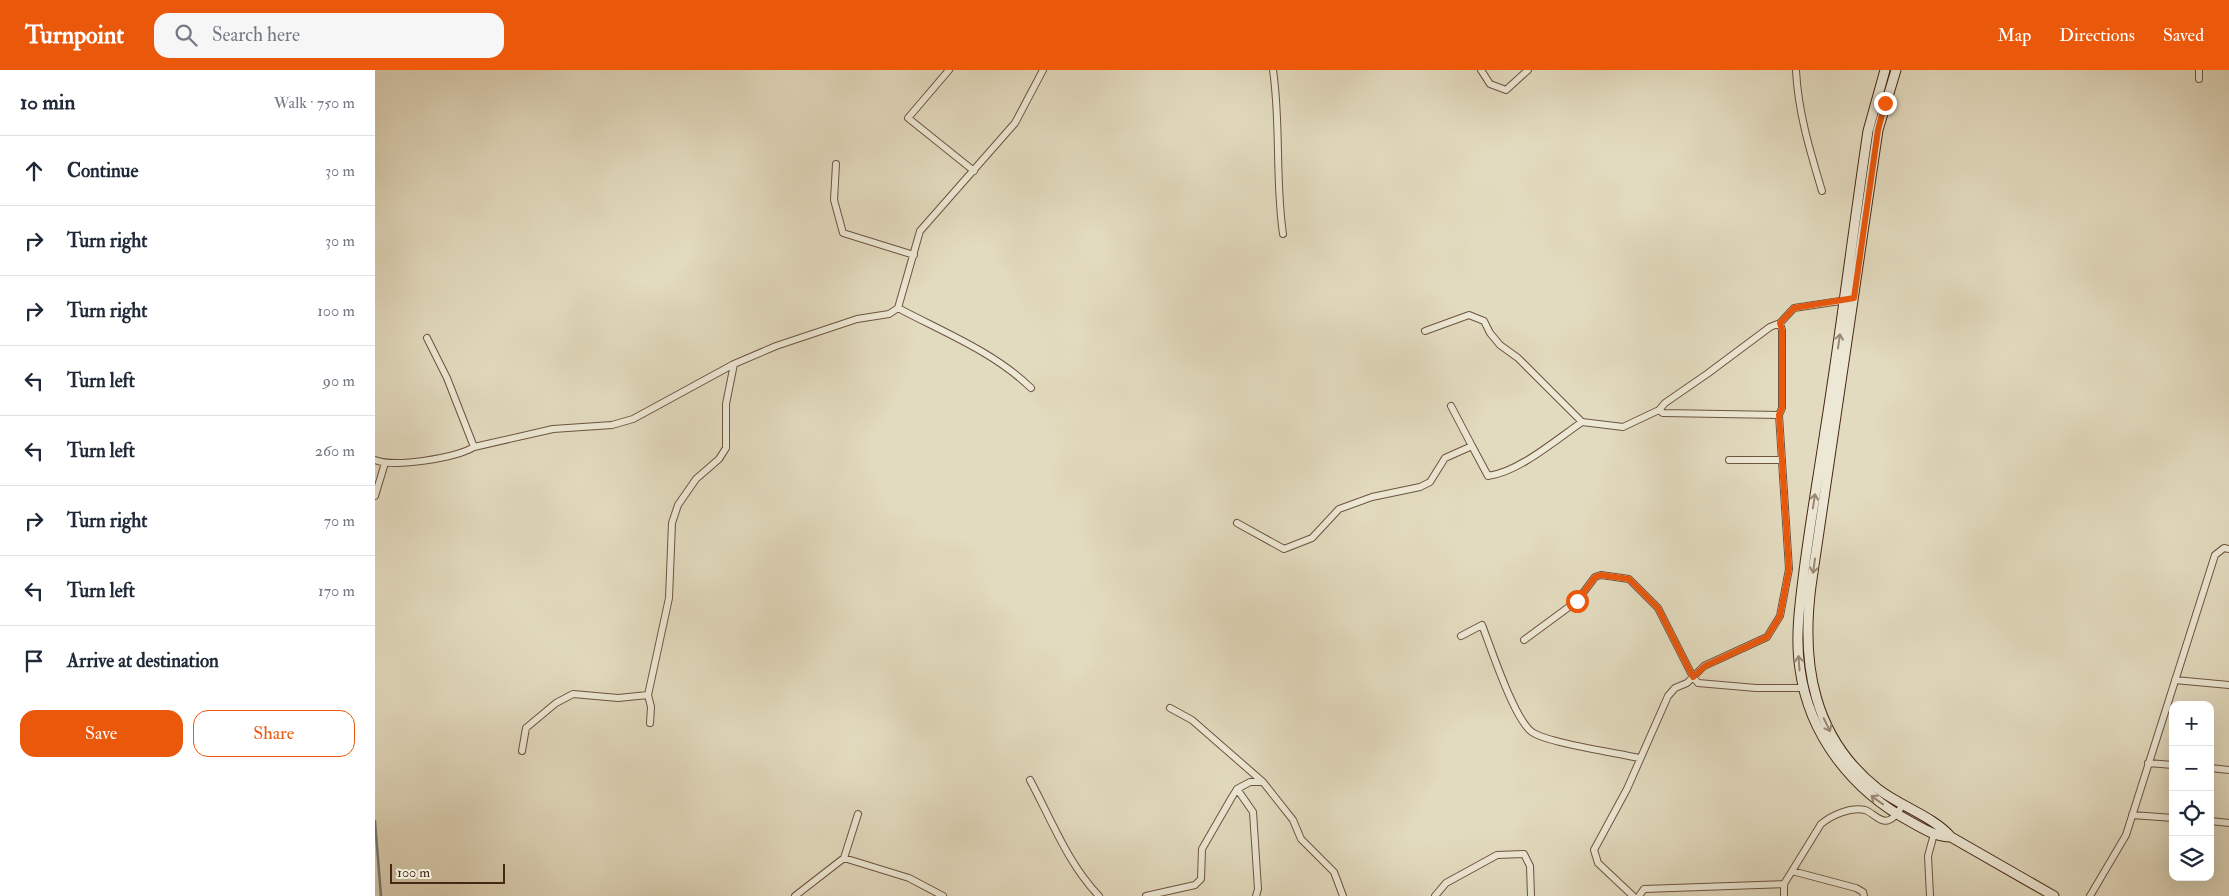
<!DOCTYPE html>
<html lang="en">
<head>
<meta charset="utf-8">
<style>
  :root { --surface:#fff; --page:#f6f6f7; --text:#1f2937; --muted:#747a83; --line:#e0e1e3; --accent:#ea580c }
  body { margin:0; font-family:"IM FELL Double Pica",serif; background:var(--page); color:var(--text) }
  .controls { position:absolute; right:15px; bottom:15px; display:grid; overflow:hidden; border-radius:10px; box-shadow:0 5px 20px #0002 }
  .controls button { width:45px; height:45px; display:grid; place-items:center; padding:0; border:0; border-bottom:1px solid var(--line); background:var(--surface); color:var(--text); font:25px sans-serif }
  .scale { position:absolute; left:15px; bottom:12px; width:115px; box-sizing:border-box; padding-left:5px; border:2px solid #452714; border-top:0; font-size:14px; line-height:18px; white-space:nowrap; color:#452714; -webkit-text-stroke:4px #ede8d5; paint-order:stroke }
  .stop { position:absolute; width:15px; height:15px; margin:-11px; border:4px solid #ea580c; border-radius:50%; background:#fff }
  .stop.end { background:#ea580c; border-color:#fff; box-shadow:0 1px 5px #0008 }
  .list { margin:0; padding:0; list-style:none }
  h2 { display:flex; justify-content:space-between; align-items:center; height:65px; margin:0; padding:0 20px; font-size:21px }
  h2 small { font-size:16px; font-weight:400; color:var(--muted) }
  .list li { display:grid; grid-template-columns:32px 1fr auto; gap:15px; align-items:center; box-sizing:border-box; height:70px; padding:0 20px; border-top:1px solid var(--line) }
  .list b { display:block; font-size:19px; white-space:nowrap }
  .list em { font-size:16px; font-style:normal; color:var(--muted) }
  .actions { display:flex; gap:10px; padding:15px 20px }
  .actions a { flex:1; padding:11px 0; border:1px solid var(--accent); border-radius:15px; text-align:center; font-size:18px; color:var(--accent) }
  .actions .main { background:var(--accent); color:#fff }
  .icon { flex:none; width:28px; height:28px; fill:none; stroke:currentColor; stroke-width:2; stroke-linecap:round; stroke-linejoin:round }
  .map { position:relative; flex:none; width:1854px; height:826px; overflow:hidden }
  header { display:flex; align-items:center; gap:30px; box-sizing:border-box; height:70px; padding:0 25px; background:var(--accent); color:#fff }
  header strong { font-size:24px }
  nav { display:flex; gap:28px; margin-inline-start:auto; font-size:18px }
  .search { width:350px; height:45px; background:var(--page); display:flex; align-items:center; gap:12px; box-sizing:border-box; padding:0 18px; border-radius:15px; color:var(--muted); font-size:19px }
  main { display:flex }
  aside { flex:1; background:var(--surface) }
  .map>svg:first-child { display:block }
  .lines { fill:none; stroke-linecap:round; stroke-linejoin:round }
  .stream { stroke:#787e79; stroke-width:2.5 }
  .street-casing { stroke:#6c543f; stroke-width:8 }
  .secondary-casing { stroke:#452714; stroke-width:11 }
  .street { stroke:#ede8d5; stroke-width:6 }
  .secondary { stroke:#ede8d5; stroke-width:9 }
  .oneway { stroke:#998874 }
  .route { stroke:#ea580c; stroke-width:6 }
</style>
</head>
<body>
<header>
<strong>Turnpoint</strong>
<div class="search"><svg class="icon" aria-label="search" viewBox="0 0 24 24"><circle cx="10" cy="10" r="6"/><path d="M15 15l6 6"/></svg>Search here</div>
<nav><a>Map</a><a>Directions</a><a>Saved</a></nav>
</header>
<main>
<aside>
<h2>10 min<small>Walk · 750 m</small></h2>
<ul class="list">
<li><svg class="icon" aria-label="ahead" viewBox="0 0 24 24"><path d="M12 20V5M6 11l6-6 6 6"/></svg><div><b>Continue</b></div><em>30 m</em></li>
<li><svg class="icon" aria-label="right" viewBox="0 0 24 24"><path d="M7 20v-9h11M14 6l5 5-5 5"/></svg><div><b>Turn right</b></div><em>30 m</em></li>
<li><svg class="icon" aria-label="right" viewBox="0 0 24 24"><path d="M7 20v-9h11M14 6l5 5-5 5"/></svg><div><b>Turn right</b></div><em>100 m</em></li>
<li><svg class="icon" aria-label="left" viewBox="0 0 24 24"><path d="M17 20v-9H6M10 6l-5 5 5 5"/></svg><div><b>Turn left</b></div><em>90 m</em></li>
<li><svg class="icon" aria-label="left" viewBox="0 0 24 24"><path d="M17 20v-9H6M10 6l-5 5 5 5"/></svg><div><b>Turn left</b></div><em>260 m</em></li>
<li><svg class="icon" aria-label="right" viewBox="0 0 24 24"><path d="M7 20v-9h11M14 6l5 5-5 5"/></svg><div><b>Turn right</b></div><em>70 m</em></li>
<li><svg class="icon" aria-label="left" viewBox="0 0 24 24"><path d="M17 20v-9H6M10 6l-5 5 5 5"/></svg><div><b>Turn left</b></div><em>170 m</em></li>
<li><svg class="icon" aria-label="arrive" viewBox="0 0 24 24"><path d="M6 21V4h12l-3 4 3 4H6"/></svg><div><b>Arrive at destination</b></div></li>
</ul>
<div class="actions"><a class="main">Save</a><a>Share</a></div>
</aside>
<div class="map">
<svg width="1854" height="826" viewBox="0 0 1854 826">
  <rect width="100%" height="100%" fill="#e3dbbf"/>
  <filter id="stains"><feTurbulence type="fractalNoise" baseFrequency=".004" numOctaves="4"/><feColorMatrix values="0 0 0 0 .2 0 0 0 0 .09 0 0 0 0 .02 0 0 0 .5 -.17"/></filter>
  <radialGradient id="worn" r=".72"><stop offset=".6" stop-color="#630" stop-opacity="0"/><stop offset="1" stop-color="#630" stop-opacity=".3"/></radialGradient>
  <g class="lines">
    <path class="stream" d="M 0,751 L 6,826"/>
    <g class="street-casing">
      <path id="street" d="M 574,0 L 533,48 L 599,101
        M 898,0 C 906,55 900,109 908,164
        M 1106,0 L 1115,14 L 1131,20 L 1153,0
        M 1421,0 C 1423,42 1435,81 1447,121
        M 1824,0 L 1824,9
        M 461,94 L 459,130 L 468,163 L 539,185
        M 523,238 C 568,262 619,282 656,318
        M 1050,261 L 1094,245 L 1109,251 L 1115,263 L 1125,275 L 1143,288 L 1207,352 L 1248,357 L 1284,340 L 1290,333 L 1332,304 L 1395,257 L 1405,253 L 1419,238 L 1472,230
        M 52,268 L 72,308 L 99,377
        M 1076,336 L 1098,378
        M 1284,340 L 1288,343 L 1404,345
        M 0,390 C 20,398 80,388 99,377 L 178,359 L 237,355 L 258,349 L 359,294 L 401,276 L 482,249 L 514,244 L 523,238 L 545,161 L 640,53 L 668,0
        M 1354,390 L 1406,390
        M 0,426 L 10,393
        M 862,453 L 909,479 L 937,468 L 964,439 L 997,427 L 1045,417 L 1055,412 L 1070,388 L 1097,376 L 1113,406 C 1144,402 1182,369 1207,352
        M 1086,566 L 1107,555 C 1116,578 1139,649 1157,662 C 1173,673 1242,683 1264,688
        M 1149,570 L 1202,531 L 1220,507 L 1226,505 L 1254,509 L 1283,538 L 1318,607 L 1323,613 L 1381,618 L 1429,618
        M 1800,610 L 1854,615
        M 795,638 L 817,650 L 888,712
        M 275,653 L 276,637 L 273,625 L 294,528 L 297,453 L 303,435 L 321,409 L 344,389 L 351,378 L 351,334 L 359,294
        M 147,681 L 151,658 L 181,633 L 198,624 L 243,628 L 273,625
        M 1773,693 L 1798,695
        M 1835,698 L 1854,700
        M 655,710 C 676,749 693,794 724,826
        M 862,719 L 878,742 L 883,819 L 881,826
        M 1757,745 L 1798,748
        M 1835,751 L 1854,753
        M 469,788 L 534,808 L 568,826
        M 1417,801 L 1481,818 L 1488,822 L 1489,826
        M 420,826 L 469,788 L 483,744
        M 771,826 L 820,815 L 826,809 L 827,779 L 857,727 L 862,719 L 875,712 L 888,712 L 918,750 L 926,769 L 959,802 L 968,826
        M 1060,826 L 1071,813 L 1122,785 L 1149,784 L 1155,796 L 1156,826
        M 1258,826 L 1223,793 L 1219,780 L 1252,719 L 1293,626 L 1300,618 L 1312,613 L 1329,596 L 1392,567 L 1405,546 L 1414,499 L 1404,345 L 1407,338 L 1407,260 L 1405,253
        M 1264,826 L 1269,819 L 1409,814
        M 1409,826 L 1409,814 L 1446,754 C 1457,745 1475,737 1490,740 C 1497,742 1506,754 1514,750 C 1520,748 1524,740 1527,736
        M 1555,826 L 1553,786 L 1559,764
        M 1715,826 L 1751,765 L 1840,485 L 1849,478 L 1854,479"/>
    </g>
    <g class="secondary-casing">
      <path id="secondary" d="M 1510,0 L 1493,61 C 1478,161 1466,261 1450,361 C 1443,408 1435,454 1429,501 C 1425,533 1420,567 1425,599 C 1434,666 1478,721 1536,752 C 1549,759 1561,767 1576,767
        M 1521,0 L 1503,60 L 1436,516 C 1426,594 1438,668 1503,719 C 1525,736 1559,747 1576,767 L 1679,826"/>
    </g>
    <use href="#street" class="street"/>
    <use href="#secondary" class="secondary"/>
  </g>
  <defs><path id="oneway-shaft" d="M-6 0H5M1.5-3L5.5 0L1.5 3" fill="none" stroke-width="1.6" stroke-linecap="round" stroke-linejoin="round" transform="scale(1.25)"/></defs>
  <g class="oneway">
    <use href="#oneway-shaft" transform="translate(1464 271) rotate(-82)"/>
    <use href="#oneway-shaft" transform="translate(1439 431) rotate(-81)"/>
    <use href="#oneway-shaft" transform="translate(1439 496) rotate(98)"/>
    <use href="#oneway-shaft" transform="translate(1424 593) rotate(-94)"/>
    <use href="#oneway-shaft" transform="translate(1452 655) rotate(64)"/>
    <use href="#oneway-shaft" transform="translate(1502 730) rotate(-144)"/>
  </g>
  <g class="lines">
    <path class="route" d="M 1202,531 L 1220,507 L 1226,505 L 1254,509 L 1283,538 L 1318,607 L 1330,596 L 1392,567 L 1405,546 L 1414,499 L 1404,345 L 1407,338 L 1407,260 L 1405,253 L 1419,238 L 1479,228 L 1503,60 L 1510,33"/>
  </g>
  <rect width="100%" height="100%" filter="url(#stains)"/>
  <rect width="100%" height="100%" fill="url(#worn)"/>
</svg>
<div class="controls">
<button>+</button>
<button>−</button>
<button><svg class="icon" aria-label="locate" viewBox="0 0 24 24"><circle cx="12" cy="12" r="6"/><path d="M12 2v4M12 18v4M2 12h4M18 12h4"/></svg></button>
<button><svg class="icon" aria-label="layers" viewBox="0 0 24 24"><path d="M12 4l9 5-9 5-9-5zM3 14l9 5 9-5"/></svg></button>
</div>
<div class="scale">100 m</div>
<div class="stop" style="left:1202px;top:531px"></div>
<div class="stop end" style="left:1510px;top:33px"></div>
</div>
</main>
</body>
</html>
